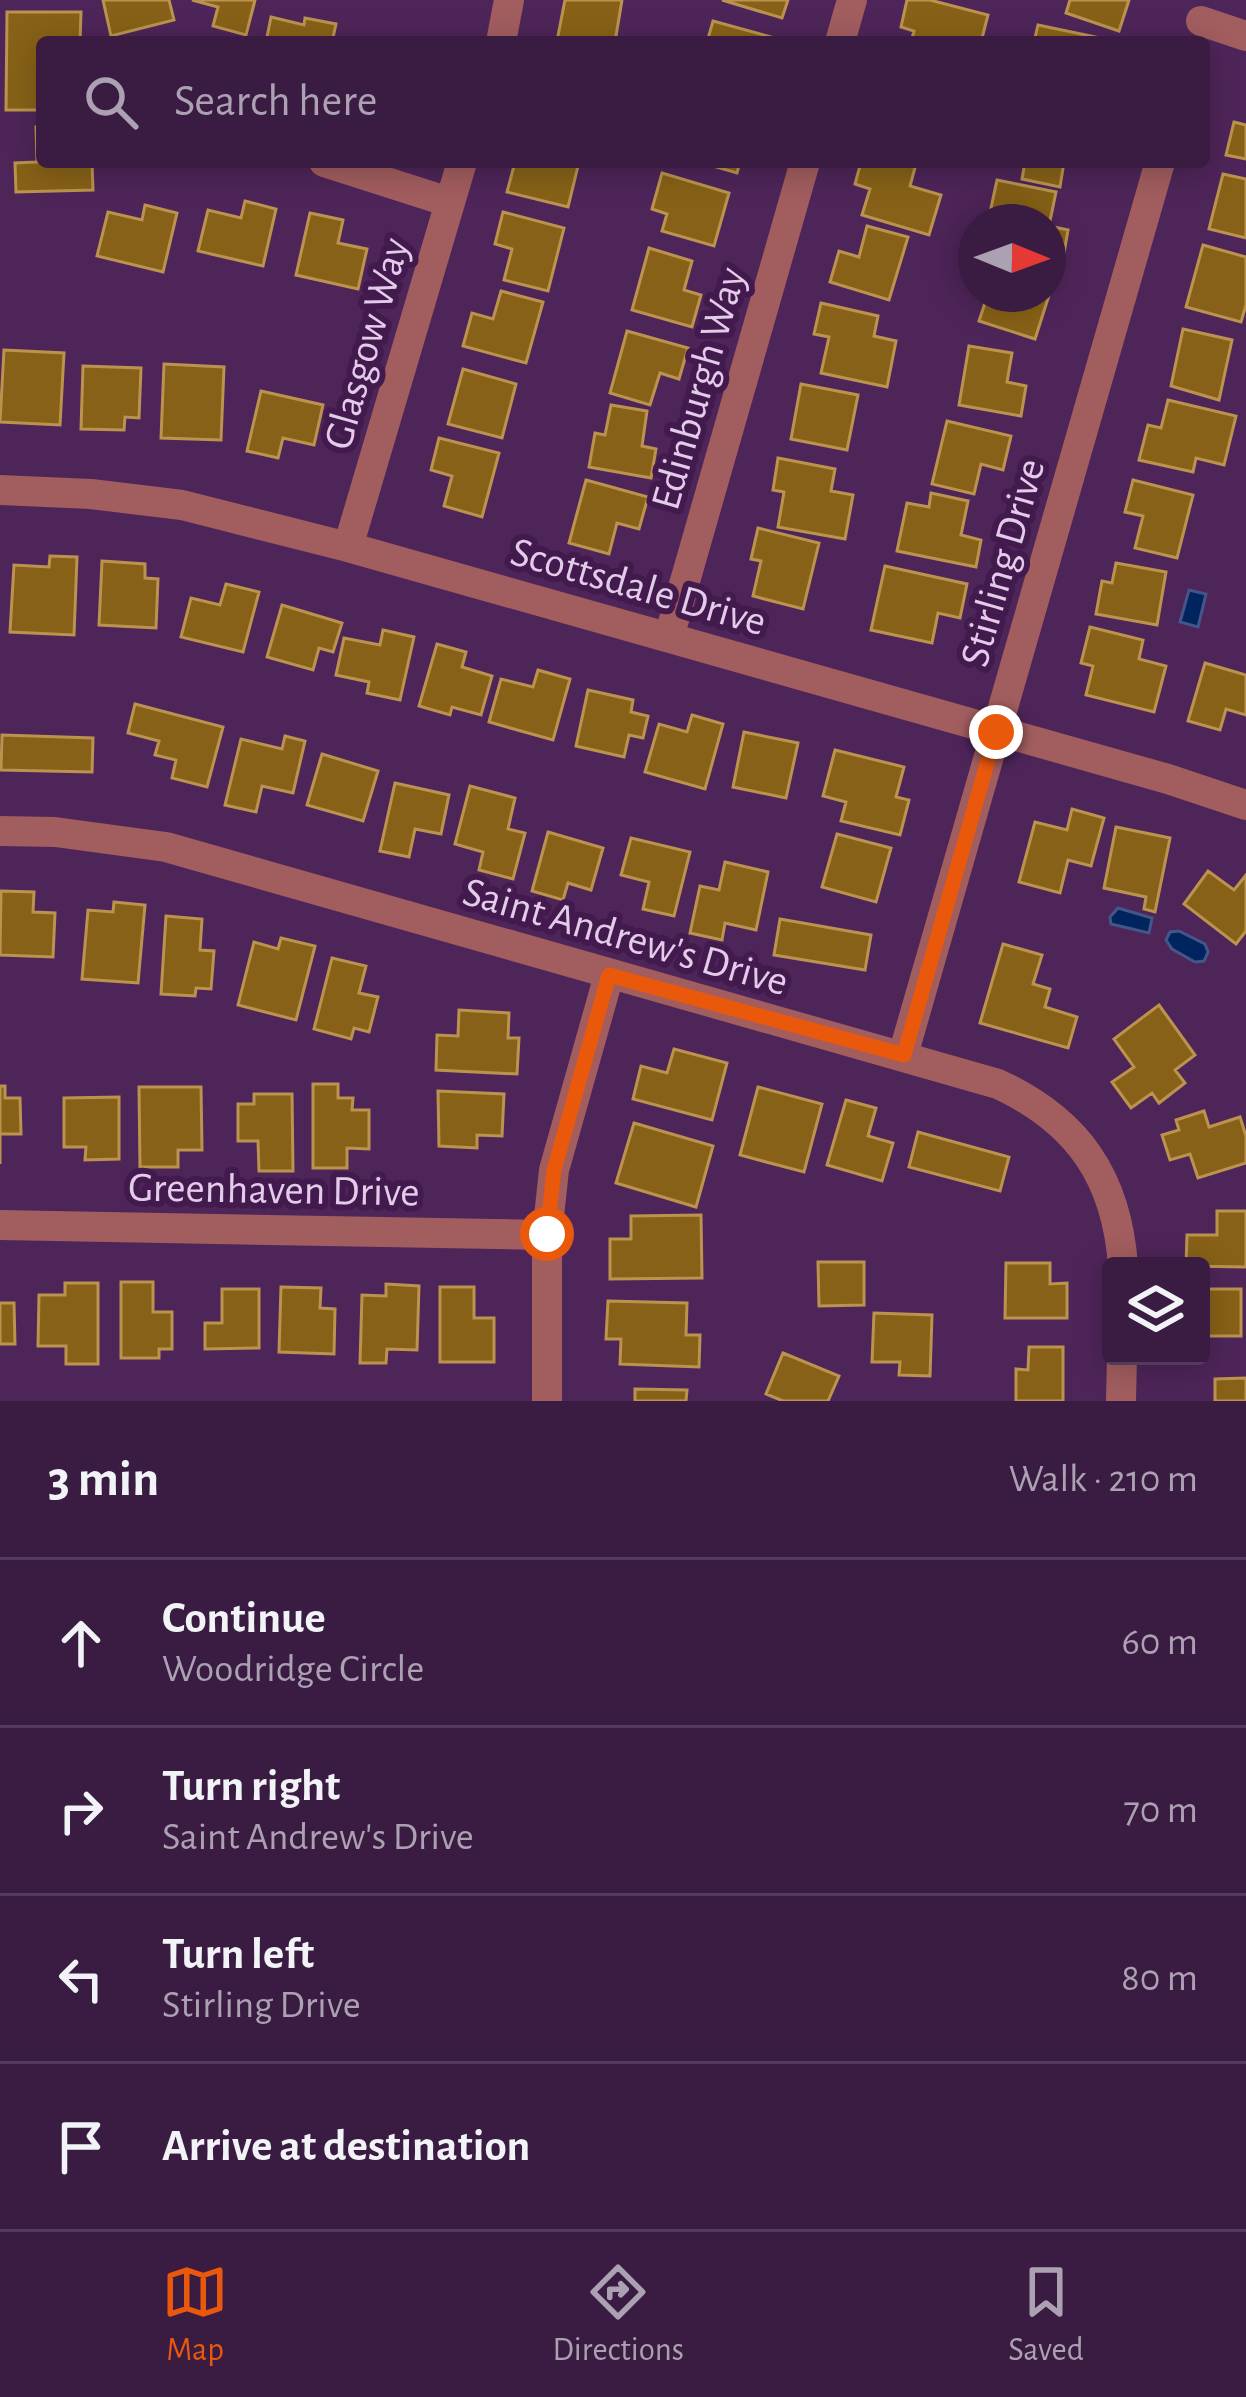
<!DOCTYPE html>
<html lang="en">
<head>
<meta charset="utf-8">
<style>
  :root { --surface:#3a1c43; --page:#45294e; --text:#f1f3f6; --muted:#aba1b2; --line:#543a5c; --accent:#ea580c }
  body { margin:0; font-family:"Alegreya Sans",sans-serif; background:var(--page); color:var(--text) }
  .controls { position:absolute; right:36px; bottom:36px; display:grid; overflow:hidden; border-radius:12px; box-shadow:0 6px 30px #0003 }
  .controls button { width:108px; height:108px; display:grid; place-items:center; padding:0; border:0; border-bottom:3px solid var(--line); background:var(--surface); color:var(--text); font:60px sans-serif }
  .compass { position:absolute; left:958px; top:204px; width:108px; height:108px; border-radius:50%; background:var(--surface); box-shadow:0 6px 30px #0003; rotate:91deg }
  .stop { position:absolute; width:36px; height:36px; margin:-27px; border:9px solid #ea580c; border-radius:50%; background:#fff }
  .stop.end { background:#ea580c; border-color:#fff; box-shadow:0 3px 12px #0008 }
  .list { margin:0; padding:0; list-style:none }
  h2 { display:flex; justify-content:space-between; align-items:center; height:156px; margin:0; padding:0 48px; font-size:51px }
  h2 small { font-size:39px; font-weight:400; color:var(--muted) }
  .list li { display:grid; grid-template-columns:78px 1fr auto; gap:36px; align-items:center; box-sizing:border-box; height:168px; padding:0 48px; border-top:3px solid var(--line) }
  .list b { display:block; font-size:45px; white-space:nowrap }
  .list p { margin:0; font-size:39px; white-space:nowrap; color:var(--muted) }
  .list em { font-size:39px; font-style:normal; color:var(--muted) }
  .icon { flex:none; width:66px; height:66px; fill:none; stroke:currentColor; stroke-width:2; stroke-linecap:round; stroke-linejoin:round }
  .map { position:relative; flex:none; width:1246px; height:1401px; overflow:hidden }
  .search { position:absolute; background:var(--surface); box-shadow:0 6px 30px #0003; left:36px; right:36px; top:36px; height:132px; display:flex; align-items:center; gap:30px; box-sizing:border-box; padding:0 42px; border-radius:12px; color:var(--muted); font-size:45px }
  .sheet { height:828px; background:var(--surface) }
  nav { display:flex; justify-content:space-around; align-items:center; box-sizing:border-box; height:168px; border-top:3px solid var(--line); background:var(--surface); font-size:33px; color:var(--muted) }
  nav a { display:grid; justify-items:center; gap:6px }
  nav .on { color:var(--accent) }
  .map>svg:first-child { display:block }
  .water { fill:#00245e; stroke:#445688; stroke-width:3 }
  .building { fill:#876117; stroke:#bb934f; stroke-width:3 }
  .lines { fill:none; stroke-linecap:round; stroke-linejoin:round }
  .minor { stroke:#a25d5f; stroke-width:30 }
  .route { stroke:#ea580c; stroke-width:15 }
  .labels { text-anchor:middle; stroke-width:12; stroke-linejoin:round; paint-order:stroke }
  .street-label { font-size:42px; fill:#e3cbea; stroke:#431a4e }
</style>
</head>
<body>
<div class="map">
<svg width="1246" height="1401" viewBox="0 0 1246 1401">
  <rect width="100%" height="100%" fill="#4e2559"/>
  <path class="water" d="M 1189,590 L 1206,594 L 1198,627 L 1180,622 Z
    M 1118,908 L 1152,918 L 1149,933 L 1111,924 L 1110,917 Z
    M 1179,931 L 1205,944 L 1208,952 L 1204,961 L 1195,962 L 1172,949 L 1166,940 L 1170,932 Z"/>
  <path class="building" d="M 103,0 L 169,0 L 174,20 L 111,36 Z
    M 192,0 L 255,0 L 246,35 L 213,26 L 218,7 Z
    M 565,0 L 622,0 L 615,42 L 557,41 Z
    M 722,0 L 788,0 L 782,18 Z
    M 907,0 L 930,0 L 988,15 L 981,42 L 911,42 L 914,31 L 901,27 Z
    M 1070,0 L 1129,0 L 1119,31 L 1066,13 Z
    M 7,12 L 81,12 L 80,42 L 42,42 L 42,110 L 6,110 Z
    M 271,17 L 304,25 L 305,18 L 336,24 L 332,42 L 266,42 Z
    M 713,21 L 771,37 L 769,42 L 707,42 Z
    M 1038,25 L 1105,39 L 1105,42 L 1034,42 Z
    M 1234,122 L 1246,125 L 1246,159 L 1226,155 Z
    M 36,127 L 42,127 L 42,162 L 92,162 L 93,190 L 16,192 L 15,163 L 37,162 Z
    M 515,162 L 538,166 L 539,162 L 579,162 L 568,207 L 507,192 Z
    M 699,162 L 740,162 L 737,173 Z
    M 861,162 L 916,164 L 910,186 L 941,195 L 929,235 L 862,215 L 870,189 L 855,184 Z
    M 1025,162 L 1064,162 L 1060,187 L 1022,179 Z
    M 662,173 L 729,193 L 714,246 L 662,231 L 667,214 L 652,209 Z
    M 1223,174 L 1246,179 L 1246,238 L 1209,229 Z
    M 997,180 L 1056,192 L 1049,226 L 1068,230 L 1063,259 L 1048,256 L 1048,222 L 988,222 Z
    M 245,201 L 276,209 L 263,266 L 198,251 L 208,210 L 241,218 Z
    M 145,205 L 177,213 L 163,272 L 97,256 L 108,212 L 142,220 Z
    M 503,212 L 564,228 L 548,291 L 504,280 L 512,249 L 495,244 Z
    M 310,213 L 343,220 L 338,243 L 367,249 L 358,289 L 296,275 Z
    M 867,226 L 908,237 L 889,300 L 830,282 L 839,251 L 859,257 Z
    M 1203,245 L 1246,257 L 1246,305 L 1241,322 L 1186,307 Z
    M 649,248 L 692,261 L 684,290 L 701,295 L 692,327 L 632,310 Z
    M 1048,284 L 1052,286 L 1035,339 L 979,321 L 988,294 L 1048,294 Z
    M 501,291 L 543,302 L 526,363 L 463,346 L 472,313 L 493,319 Z
    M 821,303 L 878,316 L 874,336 L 896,341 L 887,387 L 821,373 L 829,337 L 814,334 Z
    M 1183,329 L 1232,340 L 1219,400 L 1171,386 Z
    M 627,331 L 688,348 L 679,379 L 660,373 L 650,405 L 610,393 Z
    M 969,346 L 1012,353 L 1007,382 L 1026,386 L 1021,416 L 959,405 Z
    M 4,350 L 64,353 L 60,425 L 0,422 Z
    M 164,364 L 224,367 L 221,440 L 161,438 Z
    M 83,366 L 141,368 L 139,418 L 125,417 L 124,430 L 81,429 Z
    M 463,369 L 516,384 L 502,438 L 448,424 Z
    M 801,384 L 858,395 L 847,450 L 791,439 Z
    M 261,391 L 323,405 L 314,445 L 283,438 L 278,458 L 247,451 Z
    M 1168,400 L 1236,416 L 1224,465 L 1196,458 L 1193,472 L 1139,460 L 1148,425 L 1161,428 Z
    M 611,405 L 647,411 L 642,446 L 656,449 L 651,478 L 589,467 L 595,433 L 605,435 Z
    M 947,421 L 1011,436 L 1003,470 L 981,464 L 974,494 L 932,484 Z
    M 439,438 L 499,453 L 482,517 L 444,506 L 452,476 L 431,470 Z
    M 778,458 L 835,469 L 831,491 L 853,495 L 845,539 L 778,527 L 784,492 L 773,490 Z
    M 586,480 L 648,497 L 639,529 L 617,523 L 609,554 L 569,543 Z
    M 1133,480 L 1193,495 L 1177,558 L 1135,548 L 1143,516 L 1125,512 Z
    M 931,493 L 968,501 L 961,535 L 981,540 L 976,567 L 897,551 L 907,503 L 929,507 Z
    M 758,528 L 819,543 L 803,609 L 753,596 L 761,561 L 751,559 Z
    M 50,556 L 77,557 L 74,635 L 10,632 L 14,565 L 49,567 Z
    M 102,561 L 145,564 L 145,578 L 158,579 L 156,628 L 99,625 Z
    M 1116,563 L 1166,572 L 1157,625 L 1096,614 L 1102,581 L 1112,583 Z
    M 885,566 L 967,584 L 960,618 L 938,613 L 932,643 L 871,630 Z
    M 226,584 L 259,592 L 243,652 L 181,637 L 191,598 L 220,605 Z
    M 282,605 L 342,623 L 333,652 L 319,648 L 313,670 L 267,657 Z
    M 1090,627 L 1143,640 L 1139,659 L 1166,666 L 1154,712 L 1086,695 L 1093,666 L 1081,663 Z
    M 383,630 L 414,637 L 400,700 L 367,693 L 369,682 L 336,675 L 344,638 L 380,645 Z
    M 437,644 L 466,652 L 462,667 L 492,676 L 481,715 L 452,707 L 450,715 L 419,706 Z
    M 1205,663 L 1246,675 L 1246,715 L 1226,709 L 1220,730 L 1188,721 Z
    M 538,670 L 570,679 L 553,740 L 489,722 L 501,679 L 533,687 Z
    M 588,690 L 633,700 L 631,712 L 648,716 L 643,738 L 629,735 L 624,757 L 576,746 Z
    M 135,704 L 223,727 L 207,787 L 172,778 L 176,760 L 155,755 L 159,741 L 128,733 Z
    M 692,715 L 723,724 L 705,789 L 645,772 L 659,724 L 687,732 Z
    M 744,732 L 798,743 L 786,798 L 733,787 Z
    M 2,735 L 93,738 L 92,772 L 1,770 Z
    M 285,736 L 305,741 L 293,793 L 262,786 L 256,812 L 225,805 L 241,739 L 282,749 Z
    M 835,750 L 904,767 L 896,797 L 909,800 L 900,835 L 841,821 L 846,802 L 823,796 Z
    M 322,754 L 378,771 L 363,821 L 307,805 Z
    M 395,783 L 449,795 L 441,834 L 415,829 L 409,857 L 380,851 Z
    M 470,786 L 515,798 L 508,829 L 525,833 L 513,879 L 479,870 L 483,852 L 455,844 Z
    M 1072,809 L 1104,818 L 1091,866 L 1068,860 L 1060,893 L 1019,882 L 1035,822 L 1067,830 Z
    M 1116,827 L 1170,838 L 1155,912 L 1144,909 L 1146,897 L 1104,888 Z
    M 548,832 L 603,848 L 591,890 L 568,883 L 563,900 L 532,891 Z
    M 837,834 L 891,848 L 876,902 L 822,887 Z
    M 631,838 L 690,852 L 674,916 L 643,909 L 649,882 L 621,875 Z
    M 725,862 L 768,872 L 756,930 L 725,923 L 722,940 L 690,933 L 700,886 L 719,890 Z
    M 1208,871 L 1234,890 L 1246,875 L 1246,931 L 1236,944 L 1184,904 Z
    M 1,891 L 34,892 L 33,912 L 55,913 L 53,957 L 0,955 Z
    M 114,902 L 145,905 L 138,983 L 82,979 L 88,910 L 113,912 Z
    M 166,916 L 202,919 L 200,950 L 214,951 L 211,989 L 196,988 L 195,996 L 161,994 Z
    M 780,919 L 871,935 L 865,970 L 774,955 Z
    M 281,938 L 315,946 L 296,1020 L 238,1005 L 254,942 L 278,949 Z
    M 1003,944 L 1042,955 L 1033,984 L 1050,989 L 1045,1007 L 1077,1017 L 1068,1048 L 980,1023 Z
    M 332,958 L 366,966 L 359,993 L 378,997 L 369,1032 L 354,1028 L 351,1039 L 314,1029 Z
    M 1159,1005 L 1195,1055 L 1175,1070 L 1185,1083 L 1159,1103 L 1152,1093 L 1131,1108 L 1112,1082 L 1134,1067 L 1114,1039 Z
    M 459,1010 L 509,1013 L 508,1038 L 519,1038 L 517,1074 L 436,1070 L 437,1035 L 458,1036 Z
    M 674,1049 L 727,1063 L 712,1120 L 633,1099 L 641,1066 L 667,1073 Z
    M 313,1084 L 338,1084 L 338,1098 L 353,1098 L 352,1110 L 369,1110 L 369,1149 L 347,1148 L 347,1168 L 313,1168 Z
    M 0,1086 L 5,1086 L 5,1098 L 20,1098 L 21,1134 L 0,1134 L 0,1164 Z
    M 139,1087 L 201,1087 L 202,1150 L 178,1150 L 178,1167 L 140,1167 Z
    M 758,1087 L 822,1104 L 804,1172 L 740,1155 Z
    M 438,1091 L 504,1094 L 502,1136 L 477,1135 L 477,1148 L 439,1146 Z
    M 254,1094 L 292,1094 L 293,1171 L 259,1171 L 258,1141 L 238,1141 L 238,1104 L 254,1104 Z
    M 119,1097 L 119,1159 L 85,1160 L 86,1147 L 64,1147 L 64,1098 Z
    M 846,1100 L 876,1108 L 868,1136 L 893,1143 L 882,1181 L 827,1165 Z
    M 1204,1111 L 1209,1127 L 1240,1117 L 1246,1136 L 1246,1163 L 1198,1178 L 1190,1154 L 1170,1160 L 1162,1135 L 1179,1130 L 1176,1120 Z
    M 634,1123 L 713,1146 L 696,1207 L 616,1183 Z
    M 918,1132 L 1009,1157 L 1000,1191 L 909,1167 Z
    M 1217,1211 L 1246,1211 L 1246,1267 L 1186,1266 L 1187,1235 L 1217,1235 Z
    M 701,1215 L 702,1278 L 610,1279 L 610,1239 L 631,1239 L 631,1216 Z
    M 818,1262 L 864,1262 L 864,1305 L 819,1306 Z
    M 1006,1263 L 1050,1263 L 1050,1284 L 1067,1283 L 1067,1318 L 1005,1318 Z
    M 121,1282 L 153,1282 L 153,1312 L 172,1312 L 172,1349 L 159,1349 L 159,1358 L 121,1358 Z
    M 65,1283 L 98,1283 L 98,1364 L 66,1364 L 66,1346 L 38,1346 L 39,1295 L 65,1295 Z
    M 386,1284 L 419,1286 L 417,1350 L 387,1349 L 386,1363 L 360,1363 L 362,1295 L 386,1296 Z
    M 281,1287 L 321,1288 L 320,1308 L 335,1309 L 334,1354 L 279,1352 Z
    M 440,1287 L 474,1287 L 474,1318 L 494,1318 L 494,1362 L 440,1362 Z
    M 222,1289 L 259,1289 L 259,1348 L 205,1349 L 205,1323 L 222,1323 Z
    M 1201,1289 L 1241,1289 L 1241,1336 L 1201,1336 Z
    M 608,1301 L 687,1303 L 686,1335 L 700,1335 L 699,1367 L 620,1364 L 621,1339 L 606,1339 Z
    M 0,1303 L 14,1303 L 15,1344 L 0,1344 Z
    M 874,1313 L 932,1315 L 930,1376 L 899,1375 L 900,1362 L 872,1362 Z
    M 1029,1347 L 1063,1347 L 1063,1401 L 1016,1401 L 1016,1369 L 1028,1370 Z
    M 783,1353 L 839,1376 L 828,1401 L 783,1401 L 766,1394 Z
    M 1246,1378 L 1246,1401 L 1215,1401 L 1215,1379 Z
    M 635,1389 L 687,1390 L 686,1401 L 635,1401 Z"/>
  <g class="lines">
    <path class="minor" d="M 1201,21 L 1246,36
      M 501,42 L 509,0
      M 840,42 L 852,0
      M 324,162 L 449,202
      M 0,490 L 91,494 L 182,505 L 348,547 L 1168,779 L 1246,805
      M 348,547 L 462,162
      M 669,637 L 805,162
      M 0,831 L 55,832 L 166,847 L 998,1084 C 1078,1121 1117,1178 1123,1266
      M 903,1055 L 1160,162
      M 0,1225 L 547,1235
      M 547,1401 L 547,1235 L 554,1170 L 609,975
      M 1121,1401 L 1122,1356"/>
  </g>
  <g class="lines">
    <path class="route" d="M 547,1234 L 554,1170 L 609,975 L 904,1055 L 996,732"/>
  </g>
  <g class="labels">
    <g class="street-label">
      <text transform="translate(365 343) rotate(-74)" y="15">Glasgow Way</text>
      <text transform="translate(697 388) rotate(-74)" y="15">Edinburgh Way</text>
      <text transform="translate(1001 562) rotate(-74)" y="15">Stirling Drive</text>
      <text transform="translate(639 585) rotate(16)" y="15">Scottsdale Drive</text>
      <text transform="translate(626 935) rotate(16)" y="15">Saint Andrew's Drive</text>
      <text transform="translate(274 1188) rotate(1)" y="15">Greenhaven Drive</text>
    </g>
  </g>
</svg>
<div class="controls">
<button><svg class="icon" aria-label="layers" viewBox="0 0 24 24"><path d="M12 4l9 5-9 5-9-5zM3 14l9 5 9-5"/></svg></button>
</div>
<svg class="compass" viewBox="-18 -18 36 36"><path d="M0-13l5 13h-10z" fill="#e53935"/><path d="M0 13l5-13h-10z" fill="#aba1b2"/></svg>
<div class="stop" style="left:547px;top:1234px"></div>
<div class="stop end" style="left:996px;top:732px"></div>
<div class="search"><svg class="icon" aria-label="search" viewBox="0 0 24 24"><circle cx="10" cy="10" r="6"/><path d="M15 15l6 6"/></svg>Search here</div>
</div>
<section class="sheet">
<h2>3 min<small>Walk · 210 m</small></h2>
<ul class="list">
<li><svg class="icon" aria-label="ahead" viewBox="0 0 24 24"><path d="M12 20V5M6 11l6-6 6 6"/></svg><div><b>Continue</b><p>Woodridge Circle</p></div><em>60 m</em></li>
<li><svg class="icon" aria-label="right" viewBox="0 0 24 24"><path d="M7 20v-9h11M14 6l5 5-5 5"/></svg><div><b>Turn right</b><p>Saint Andrew's Drive</p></div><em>70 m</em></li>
<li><svg class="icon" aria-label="left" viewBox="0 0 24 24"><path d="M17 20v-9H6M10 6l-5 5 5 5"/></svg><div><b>Turn left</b><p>Stirling Drive</p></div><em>80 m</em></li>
<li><svg class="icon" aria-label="arrive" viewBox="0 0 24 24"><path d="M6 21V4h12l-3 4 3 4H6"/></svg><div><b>Arrive at destination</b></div></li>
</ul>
</section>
<nav>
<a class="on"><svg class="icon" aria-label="map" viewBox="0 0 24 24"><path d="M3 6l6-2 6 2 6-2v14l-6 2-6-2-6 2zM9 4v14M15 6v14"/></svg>Map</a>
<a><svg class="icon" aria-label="directions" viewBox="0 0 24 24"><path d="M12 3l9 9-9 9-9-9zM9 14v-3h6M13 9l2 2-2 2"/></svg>Directions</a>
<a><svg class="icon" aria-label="saved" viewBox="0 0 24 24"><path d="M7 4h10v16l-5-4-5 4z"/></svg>Saved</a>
</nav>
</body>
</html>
